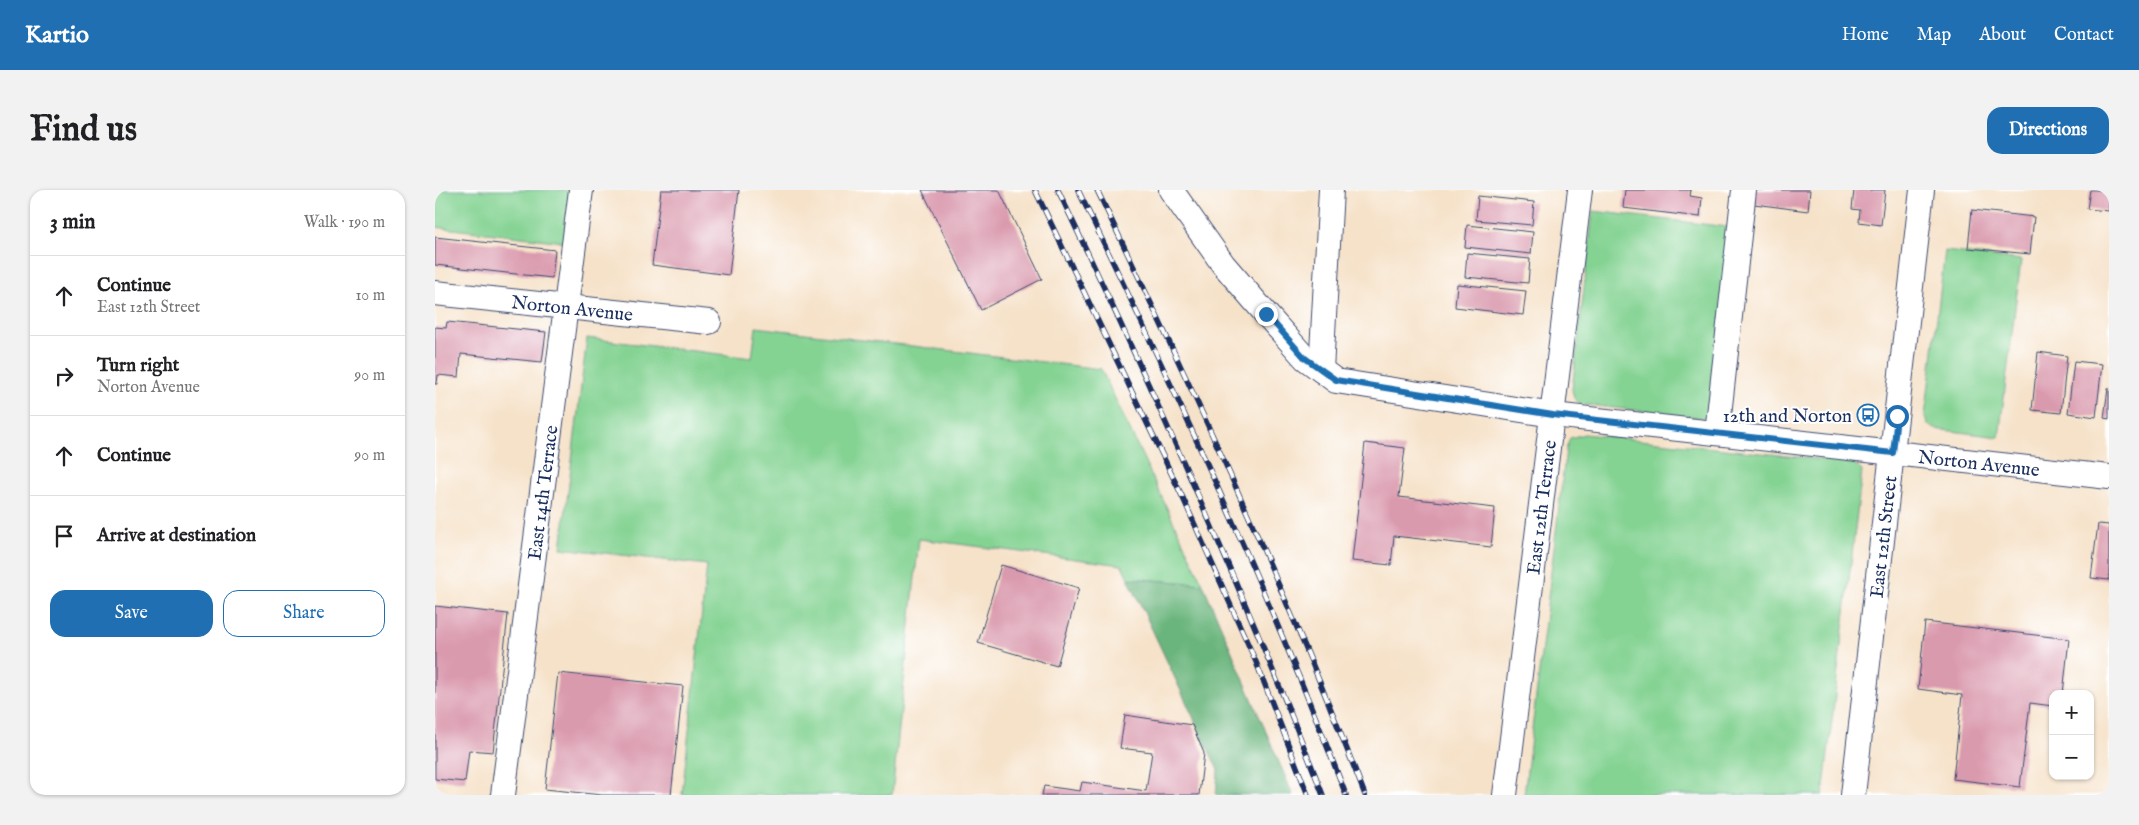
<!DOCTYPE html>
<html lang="en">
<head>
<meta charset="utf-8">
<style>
  :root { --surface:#fff; --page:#f2f2f2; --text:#202124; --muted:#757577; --line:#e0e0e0; --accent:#1f6fb2 }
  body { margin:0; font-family:"IM FELL English",serif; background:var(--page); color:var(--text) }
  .controls { position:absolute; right:15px; bottom:15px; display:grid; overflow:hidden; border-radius:10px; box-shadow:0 1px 4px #0004 }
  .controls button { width:45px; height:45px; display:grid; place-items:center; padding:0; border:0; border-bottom:1px solid var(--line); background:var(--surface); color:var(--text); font:25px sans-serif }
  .stop { position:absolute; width:15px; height:15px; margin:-11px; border:4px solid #1f6fb2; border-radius:50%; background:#fff }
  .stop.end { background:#1f6fb2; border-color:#fff; box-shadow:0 1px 5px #0008 }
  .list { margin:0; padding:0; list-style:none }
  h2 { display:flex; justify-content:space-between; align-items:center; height:65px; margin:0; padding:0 20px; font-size:21px }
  h2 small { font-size:16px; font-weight:400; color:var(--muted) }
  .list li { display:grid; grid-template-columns:32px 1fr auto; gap:15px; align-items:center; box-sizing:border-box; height:80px; padding:0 20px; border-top:1px solid var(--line) }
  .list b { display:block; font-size:19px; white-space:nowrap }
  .list p { margin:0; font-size:16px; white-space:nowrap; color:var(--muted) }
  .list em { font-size:16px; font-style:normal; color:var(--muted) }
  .actions { display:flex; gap:10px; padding:15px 20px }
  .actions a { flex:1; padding:11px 0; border:1px solid var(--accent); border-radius:15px; text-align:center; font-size:18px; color:var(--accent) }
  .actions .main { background:var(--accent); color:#fff }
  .icon { flex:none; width:28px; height:28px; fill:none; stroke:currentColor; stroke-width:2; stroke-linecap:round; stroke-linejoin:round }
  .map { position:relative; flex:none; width:1674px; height:605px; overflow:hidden; border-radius:15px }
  header { display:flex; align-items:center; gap:30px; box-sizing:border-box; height:70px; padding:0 25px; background:var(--accent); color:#fff }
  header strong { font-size:24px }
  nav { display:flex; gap:28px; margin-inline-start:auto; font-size:18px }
  .intro { display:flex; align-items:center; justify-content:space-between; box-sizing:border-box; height:120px; padding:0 30px }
  h1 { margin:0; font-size:35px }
  .button { padding:12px 22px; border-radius:15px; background:var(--accent); color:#fff; font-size:18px; font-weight:700 }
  main { display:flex; gap:30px; padding:0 30px }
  aside { flex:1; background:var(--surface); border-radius:15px; box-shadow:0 1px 4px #0004 }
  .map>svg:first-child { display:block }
  .green { fill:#84d393; stroke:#508178 }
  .forest { fill:#6bb57d; stroke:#43726e }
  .building { fill:#da9aae }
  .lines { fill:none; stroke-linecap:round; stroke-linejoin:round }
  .minor-casing { stroke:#3c4a6e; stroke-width:26 }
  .minor { stroke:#fff; stroke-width:24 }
  .rail-casing { stroke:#1b2f5e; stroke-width:5.5 }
  .rail { stroke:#fff; stroke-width:4; stroke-dasharray:11; stroke-linecap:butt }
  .route { stroke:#1f6fb2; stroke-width:6 }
  .labels { text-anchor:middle; stroke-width:4; stroke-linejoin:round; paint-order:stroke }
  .street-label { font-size:19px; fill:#1b2f5e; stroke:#fff }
  .poi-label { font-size:19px; fill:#1b2f5e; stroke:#fff; text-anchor:end }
</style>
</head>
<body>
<header>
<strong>Kartio</strong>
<nav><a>Home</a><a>Map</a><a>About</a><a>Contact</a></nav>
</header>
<div class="intro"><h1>Find us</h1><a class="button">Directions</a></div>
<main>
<aside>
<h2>3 min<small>Walk · 190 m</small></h2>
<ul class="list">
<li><svg class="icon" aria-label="ahead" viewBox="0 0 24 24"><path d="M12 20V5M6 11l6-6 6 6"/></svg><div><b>Continue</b><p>East 12th Street</p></div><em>10 m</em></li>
<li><svg class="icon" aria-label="right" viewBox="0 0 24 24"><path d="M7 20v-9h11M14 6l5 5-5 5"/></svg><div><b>Turn right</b><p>Norton Avenue</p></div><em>90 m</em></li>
<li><svg class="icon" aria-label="ahead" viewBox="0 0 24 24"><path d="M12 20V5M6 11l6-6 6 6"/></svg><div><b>Continue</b></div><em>90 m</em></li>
<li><svg class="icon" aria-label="arrive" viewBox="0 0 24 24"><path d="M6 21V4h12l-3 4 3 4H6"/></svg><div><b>Arrive at destination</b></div></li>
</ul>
<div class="actions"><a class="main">Save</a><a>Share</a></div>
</aside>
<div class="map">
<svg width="1674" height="605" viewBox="0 0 1674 605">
  <rect width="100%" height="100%" fill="#fff"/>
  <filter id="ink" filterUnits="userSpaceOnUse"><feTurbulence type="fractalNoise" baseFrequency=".02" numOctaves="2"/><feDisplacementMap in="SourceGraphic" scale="10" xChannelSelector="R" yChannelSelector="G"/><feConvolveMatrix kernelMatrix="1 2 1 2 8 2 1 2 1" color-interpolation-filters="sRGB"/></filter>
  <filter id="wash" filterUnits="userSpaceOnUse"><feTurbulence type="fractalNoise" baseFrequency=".0096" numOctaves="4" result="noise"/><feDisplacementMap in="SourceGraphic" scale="20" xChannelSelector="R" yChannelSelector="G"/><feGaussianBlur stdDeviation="1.12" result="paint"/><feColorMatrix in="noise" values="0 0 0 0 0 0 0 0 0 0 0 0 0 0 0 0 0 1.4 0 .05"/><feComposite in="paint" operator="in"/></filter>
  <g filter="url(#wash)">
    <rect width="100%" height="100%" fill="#f6e2c9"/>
    <path class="green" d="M 0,0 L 136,0 L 129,52 L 0,37 Z
      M 1158,21 L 1301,38 L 1278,229 L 1144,214 L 1139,208 L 1137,200 Z
      M 1510,61 L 1586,70 L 1564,247 L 1500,239 L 1493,234 L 1490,227 Z
      M 321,137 L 666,179 L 768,394 L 693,388 L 687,375 L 484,349 L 457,605 L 247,605 L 272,375 L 126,358 L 152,148 L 317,168 Z
      M 1149,244 L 1419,273 L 1427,281 L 1388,605 L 1089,605 L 1131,259 L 1135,248 Z"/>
    <path class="forest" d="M 693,388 L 768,394 L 858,605 L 781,605 L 783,580 Z"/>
    <g id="blocks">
      <path class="building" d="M 226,0 L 304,0 L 294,85 L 217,75 Z
        M 487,0 L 564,0 L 607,89 L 546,120 Z
        M 1190,0 L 1256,0 L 1255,6 L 1267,8 L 1265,27 L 1188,18 Z
        M 1320,0 L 1375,0 L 1373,21 L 1319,14 Z
        M 1419,0 L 1450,0 L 1446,35 L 1424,32 L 1425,20 L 1417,19 Z
        M 1655,0 L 1674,0 L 1674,21 L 1652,19 Z
        M 1043,6 L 1099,12 L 1097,35 L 1041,30 Z
        M 1537,20 L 1599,27 L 1595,64 L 1533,58 Z
        M 1032,35 L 1098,42 L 1096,64 L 1030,57 Z
        M 0,47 L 120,60 L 117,88 L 0,75 Z
        M 1032,63 L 1095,69 L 1093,93 L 1030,87 Z
        M 1022,94 L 1091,101 L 1088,125 L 1020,117 Z
        M 12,132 L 111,142 L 107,172 L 26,164 L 24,187 L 3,185 L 2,194 L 0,194 L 0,137 L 11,138 Z
        M 1603,162 L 1632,166 L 1626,223 L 1597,220 Z
        M 1639,171 L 1667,174 L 1661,227 L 1633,223 Z
        M 1673,198 L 1674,198 L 1674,229 L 1669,228 Z
        M 930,253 L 970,258 L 964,307 L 1060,318 L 1056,357 L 959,346 L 956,375 L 917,371 Z
        M 1663,334 L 1674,335 L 1674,390 L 1656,388 Z
        M 566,375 L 644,398 L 622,476 L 543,453 Z
        M 0,416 L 73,424 L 58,562 L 34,560 L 30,592 L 0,589 Z
        M 1490,432 L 1634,449 L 1628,504 L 1618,504 L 1618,516 L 1595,513 L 1585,597 L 1518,589 L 1527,505 L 1483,499 Z
        M 123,483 L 248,496 L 236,605 L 167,605 L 110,599 Z
        M 690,525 L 757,535 L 769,563 L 764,605 L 607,605 L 609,596 L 645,601 L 647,592 L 711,601 L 717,562 L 685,558 Z"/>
    </g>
  </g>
  <g filter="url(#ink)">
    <use href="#blocks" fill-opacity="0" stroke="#3c4a6e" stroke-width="1"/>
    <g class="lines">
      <g class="minor-casing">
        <g id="minor">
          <path id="s1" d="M 736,0 L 788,74 L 831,124 L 870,168 L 901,191 L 1118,225 L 1674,287"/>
          <path id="s2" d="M 0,103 L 274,132"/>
          <path d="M 886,180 L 896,0"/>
          <path d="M 1282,243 L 1309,0"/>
          <path id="s3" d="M 68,605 L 146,0"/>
          <path id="s4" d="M 1070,605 L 1145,0"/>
          <path id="s5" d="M 1418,605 L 1487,0"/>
        </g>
      </g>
      <use href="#minor" class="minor"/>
      <g class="rail-casing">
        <path id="rail" d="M 600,0 L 748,308 L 821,472 L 873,605
          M 623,0 C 718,200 808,400 888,605
          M 643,0 C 740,199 832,399 911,605
          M 662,0 C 758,199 850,399 930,605"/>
      </g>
      <use href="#rail" class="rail"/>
    </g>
  </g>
  <g class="lines" filter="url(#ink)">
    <path class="route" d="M 831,124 L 870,168 L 901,190 L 1118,225 L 1458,263 L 1462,226"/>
  </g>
  <defs>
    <g id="bus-ring" transform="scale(1.125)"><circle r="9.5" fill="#fff" stroke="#1f6fb2" stroke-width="1.5"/><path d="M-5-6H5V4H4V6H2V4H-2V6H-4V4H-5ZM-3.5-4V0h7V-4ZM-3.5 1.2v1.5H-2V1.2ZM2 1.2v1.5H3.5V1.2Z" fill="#1f6fb2"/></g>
  </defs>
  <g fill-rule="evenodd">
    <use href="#bus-ring" x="1433" y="225"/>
  </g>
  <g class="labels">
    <g class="street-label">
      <text dy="7" stroke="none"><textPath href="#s2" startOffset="138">Norton Avenue</textPath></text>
      <text dy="7" stroke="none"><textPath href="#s1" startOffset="902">Norton Avenue</textPath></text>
      <text dy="7" stroke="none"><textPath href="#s3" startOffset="305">East 14th Terrace</textPath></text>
      <text dy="7" stroke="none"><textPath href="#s4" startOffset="290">East 12th Terrace</textPath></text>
      <text dy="7" stroke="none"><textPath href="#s5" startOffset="260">East 12th Street</textPath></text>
    </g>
    <g class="poi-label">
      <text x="1417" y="232">12th and Norton</text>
    </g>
  </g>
</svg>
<div class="controls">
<button>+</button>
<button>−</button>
</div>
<div class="stop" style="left:1462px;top:226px"></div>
<div class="stop end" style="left:831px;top:124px"></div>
</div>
</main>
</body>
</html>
